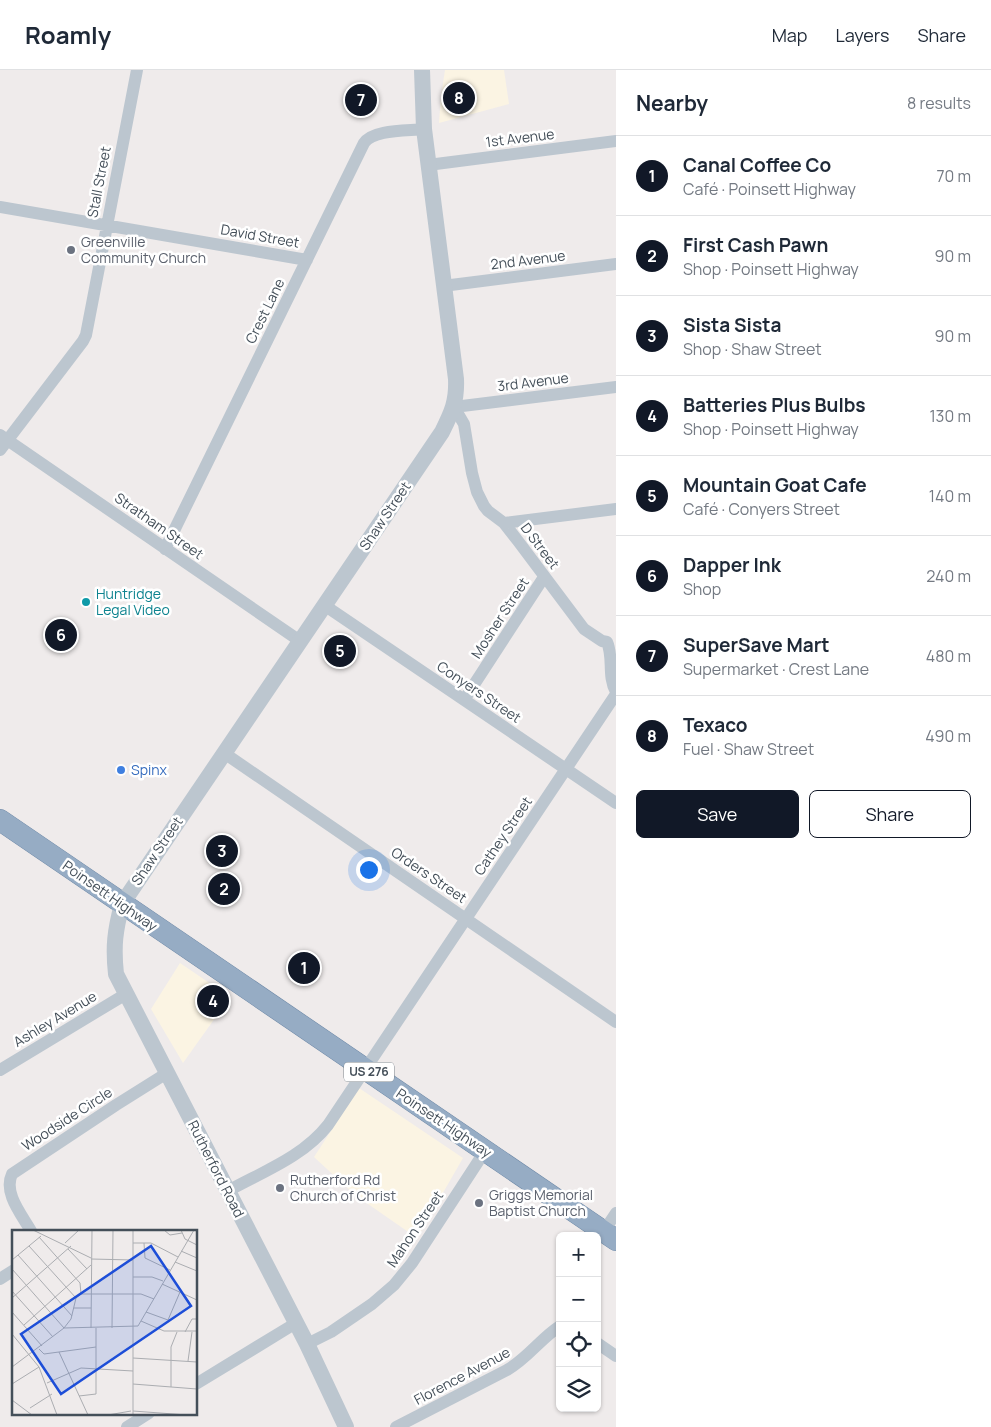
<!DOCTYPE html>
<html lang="en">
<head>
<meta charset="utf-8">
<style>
  :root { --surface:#fff; --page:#f2f2f3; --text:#1f2937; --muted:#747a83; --line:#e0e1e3; --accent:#111827 }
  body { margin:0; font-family:Manrope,sans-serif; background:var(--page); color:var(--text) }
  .controls { position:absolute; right:15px; bottom:15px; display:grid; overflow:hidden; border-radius:8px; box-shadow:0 1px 4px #0004 }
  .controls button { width:45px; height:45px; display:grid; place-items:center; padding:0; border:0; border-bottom:1px solid var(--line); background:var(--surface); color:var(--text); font:25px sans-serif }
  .you { position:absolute; left:368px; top:799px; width:18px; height:18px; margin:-12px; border:4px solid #fff; border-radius:50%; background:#1a73e8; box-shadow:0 0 0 8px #1a73e833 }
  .badge { display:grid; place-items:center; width:32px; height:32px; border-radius:50%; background:var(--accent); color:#fff; font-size:16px; font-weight:700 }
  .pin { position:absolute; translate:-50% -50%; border:2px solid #fff; box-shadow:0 1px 5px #0006 }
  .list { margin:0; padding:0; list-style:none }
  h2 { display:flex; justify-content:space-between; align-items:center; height:65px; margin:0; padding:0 20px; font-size:21px }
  h2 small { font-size:16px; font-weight:400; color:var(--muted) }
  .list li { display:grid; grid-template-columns:32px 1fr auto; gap:15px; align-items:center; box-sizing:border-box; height:80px; padding:0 20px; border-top:1px solid var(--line) }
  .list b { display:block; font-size:19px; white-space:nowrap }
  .list p { margin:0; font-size:16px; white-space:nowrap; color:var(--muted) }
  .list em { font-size:16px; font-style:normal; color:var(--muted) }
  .actions { display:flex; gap:10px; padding:15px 20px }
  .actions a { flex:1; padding:11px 0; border:1px solid var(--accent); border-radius:8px; text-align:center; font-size:18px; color:var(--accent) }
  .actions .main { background:var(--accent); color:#fff }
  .icon { flex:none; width:28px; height:28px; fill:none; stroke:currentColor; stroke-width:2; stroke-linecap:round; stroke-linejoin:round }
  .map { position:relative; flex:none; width:616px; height:1357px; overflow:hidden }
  header { display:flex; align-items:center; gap:30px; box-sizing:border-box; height:70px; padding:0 25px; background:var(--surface); border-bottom:1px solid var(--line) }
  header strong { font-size:24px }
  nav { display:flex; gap:28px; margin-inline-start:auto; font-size:18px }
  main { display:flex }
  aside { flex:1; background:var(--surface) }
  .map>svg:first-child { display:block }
  .commercial { fill:#fbf4e3 }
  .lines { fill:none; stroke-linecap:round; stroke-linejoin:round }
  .trunk-casing { stroke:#6e89a7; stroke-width:22 }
  .minor { stroke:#bcc6cf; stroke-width:12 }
  .tertiary { stroke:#bcc6cf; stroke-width:16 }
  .trunk { stroke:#96acc4; stroke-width:21 }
  .worship-dot { fill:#6b7280; stroke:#fff; stroke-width:2 }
  .culture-dot { fill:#0f9aa8; stroke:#fff; stroke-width:2 }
  .shop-dot { fill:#3f7fe0; stroke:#fff; stroke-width:2 }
  .labels { text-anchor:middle; stroke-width:5; stroke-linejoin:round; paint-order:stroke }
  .shield { fill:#fff; stroke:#7c848b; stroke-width:1 }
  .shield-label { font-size:12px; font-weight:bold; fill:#444f59 }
  .street-label { font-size:14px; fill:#444f59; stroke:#fff }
  .worship-label { font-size:14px; fill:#5b616d; stroke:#fff; text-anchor:start }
  .culture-label { font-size:14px; fill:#0d838f; stroke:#fff; text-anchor:start }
  .shop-label { font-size:14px; fill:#366cbe; stroke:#fff; text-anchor:start }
  .inset-road { fill:none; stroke:#abadb1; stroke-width:1 }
  .view { fill:#1d4ed8; fill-opacity:0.15; stroke:#1d4ed8; stroke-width:2.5 }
  .inset-edge { fill:none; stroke:#444f59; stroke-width:2.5 }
</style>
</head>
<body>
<header>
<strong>Roamly</strong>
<nav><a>Map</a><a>Layers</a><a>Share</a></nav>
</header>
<main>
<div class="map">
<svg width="616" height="1357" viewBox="0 0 616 1357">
  <rect width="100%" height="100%" fill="#efebeb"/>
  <path class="commercial" d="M 445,0 L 504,0 L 509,34 L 439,53 L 441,26 Z
    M 180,893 L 230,927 L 183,993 L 151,939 Z
    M 359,1018 L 463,1088 L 417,1168 L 355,1125 L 314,1087 Z"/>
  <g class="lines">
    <g class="trunk-casing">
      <path id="trunk" d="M 0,750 L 616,1170"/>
    </g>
    <path class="minor" d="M 428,95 L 616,71
      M 0,137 L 307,190
      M 443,216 L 616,194
      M 0,365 L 300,571
      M 0,380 L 83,271 L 86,265 L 137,0
      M 504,453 L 616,439
      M 165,479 L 364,73 C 373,59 408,61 424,59
      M 324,535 L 616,733
      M 607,572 L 602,571 L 584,559 L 518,471 L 504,453 L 488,441 L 484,436 L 477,422 L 472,403 L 464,354 L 454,337 L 616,317
      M 607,572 C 614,588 607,606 616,622
      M 464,630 L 544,507
      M 224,683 L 616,952
      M 0,1000 L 126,924
      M 228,1121 C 262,1102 303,1087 328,1055 L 616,624
      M 31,1161 C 22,1145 3,1123 12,1104 L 116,1035 L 167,1003
      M 604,1161 L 616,1143
      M 0,1209 L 14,1200
      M 597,1273 L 616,1286
      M 307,1274 L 331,1262 L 372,1234 L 394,1215 L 412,1193 L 485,1081
      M 196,1314 L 296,1253
      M 127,1357 L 149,1343
      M 396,1357 L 507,1300 C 528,1288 540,1269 560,1256"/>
    <path class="tertiary" d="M 346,1357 L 307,1274 L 116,904 C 113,876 115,861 122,834 L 442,362 C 452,342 457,331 456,309 L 424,59 L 422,0"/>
    <use href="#trunk" class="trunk"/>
  </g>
  <g class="worship-dot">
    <circle cx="71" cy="180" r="5"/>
    <circle cx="280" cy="1118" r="5"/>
    <circle cx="479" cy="1133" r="5"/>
  </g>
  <circle class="culture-dot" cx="86" cy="532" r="5"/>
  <circle class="shop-dot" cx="121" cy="700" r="5"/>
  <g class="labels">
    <rect class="shield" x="344" y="992.5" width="50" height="19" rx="4"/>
    <g class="shield-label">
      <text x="369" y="1006">US 276</text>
    </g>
    <g class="street-label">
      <text transform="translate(520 68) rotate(-7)" y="5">1st Avenue</text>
      <text transform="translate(99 112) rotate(-79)" y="5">Stall Street</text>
      <text transform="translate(260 166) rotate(10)" y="5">David Street</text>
      <text transform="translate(528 190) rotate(-7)" y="5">2nd Avenue</text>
      <text transform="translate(265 241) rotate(-64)" y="5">Crest Lane</text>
      <text transform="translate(533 312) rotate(-7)" y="5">3rd Avenue</text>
      <text transform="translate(385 446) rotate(-56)" y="5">Shaw Street</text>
      <text transform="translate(159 456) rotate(35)" y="5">Stratham Street</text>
      <text transform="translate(540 476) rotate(53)" y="5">D Street</text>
      <text transform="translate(500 548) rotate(-57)" y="5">Mosher Street</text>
      <text transform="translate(479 622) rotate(34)" y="5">Conyers Street</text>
      <text transform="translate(503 766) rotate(-56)" y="5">Cathey Street</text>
      <text transform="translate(157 781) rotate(-56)" y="5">Shaw Street</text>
      <text transform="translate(429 805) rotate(34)" y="5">Orders Street</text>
      <text transform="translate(110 826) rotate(35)" y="5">Poinsett Highway</text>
      <text transform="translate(55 949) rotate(-31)" y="5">Ashley Avenue</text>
      <text transform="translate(67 1049) rotate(-33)" y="5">Woodside Circle</text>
      <text transform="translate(444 1053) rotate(34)" y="5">Poinsett Highway</text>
      <text transform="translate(216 1099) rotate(63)" y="5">Rutherford Road</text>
      <text transform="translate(415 1159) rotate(-56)" y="5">Mahon Street</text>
      <text transform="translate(462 1306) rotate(-28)" y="5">Florence Avenue</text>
    </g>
    <g class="worship-label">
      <text x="81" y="177">Greenville<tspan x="81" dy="16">Community Church</tspan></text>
      <text x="290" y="1115">Rutherford Rd<tspan x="290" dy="16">Church of Christ</tspan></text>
      <text x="489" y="1130">Griggs Memorial<tspan x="489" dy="16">Baptist Church</tspan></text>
    </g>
    <g class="culture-label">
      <text x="96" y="529">Huntridge<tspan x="96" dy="16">Legal Video</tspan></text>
    </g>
    <g class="shop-label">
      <text x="131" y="705">Spinx</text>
    </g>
  </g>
  <g transform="translate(12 1160)">
    <rect width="185" height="185" fill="#efebeb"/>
    <path class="inset-road" d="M 21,0 L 79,28M 152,0 L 158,5 L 170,3M 169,0 L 173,9 L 185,15M 27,7 L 68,53 L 69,64M 53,13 L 67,0M 121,13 L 139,13 L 166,27M 132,13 L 133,28 L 158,40M 17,16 L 64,68M 56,19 L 75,39M 169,21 L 185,28M 6,25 L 60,86M 79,29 L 121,30M 0,30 L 29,6M 163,32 L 185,41M 0,39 L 52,98M 121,47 L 140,47 L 151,51M 150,54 L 185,70M 0,61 L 41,107M 69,64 L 129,64 L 142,69M 0,68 L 59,16M 62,78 L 79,78M 0,82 L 30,116M 134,82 L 156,90 L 168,62M 129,91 L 152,101 L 185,101M 12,95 L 79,35M 52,98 L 126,96 L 182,0M 79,98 L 80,0M 100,98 L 101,0M 173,102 L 180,89 L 185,89M 0,104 L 27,137 L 45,185M 27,119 L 32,124 L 84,117M 47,122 L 76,185M 121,128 L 185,132M 176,131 L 180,102M 0,137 L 52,98 L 59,89 L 64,68 L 69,64M 35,153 L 69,138 L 121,141M 0,154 L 27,137M 121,154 L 185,159M 159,157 L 159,117 L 165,102M 67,166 L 84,164 L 84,98M 0,170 L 20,185M 18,178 L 40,164M 121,181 L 175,185M 96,185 L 119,181M 121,185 L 121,0"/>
    <path class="view" d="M 139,16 L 179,76 L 49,164 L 9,104 Z"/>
    <rect width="185" height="185" class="inset-edge"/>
  </g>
</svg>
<div class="controls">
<button>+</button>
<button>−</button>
<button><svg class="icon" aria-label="locate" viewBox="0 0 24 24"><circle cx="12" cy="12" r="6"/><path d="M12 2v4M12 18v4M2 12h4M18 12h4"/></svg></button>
<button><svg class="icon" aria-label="layers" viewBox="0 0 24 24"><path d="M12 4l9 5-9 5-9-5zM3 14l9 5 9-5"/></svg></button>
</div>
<div class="you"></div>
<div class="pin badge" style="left:304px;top:898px">1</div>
<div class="pin badge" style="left:224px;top:819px">2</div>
<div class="pin badge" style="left:222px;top:781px">3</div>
<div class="pin badge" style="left:213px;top:931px">4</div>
<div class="pin badge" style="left:340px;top:581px">5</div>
<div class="pin badge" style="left:61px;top:565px">6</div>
<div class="pin badge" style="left:361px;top:30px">7</div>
<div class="pin badge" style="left:459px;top:28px">8</div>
</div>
<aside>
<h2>Nearby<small>8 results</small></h2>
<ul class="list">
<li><span class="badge">1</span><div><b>Canal Coffee Co</b><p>Café · Poinsett Highway</p></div><em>70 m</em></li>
<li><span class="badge">2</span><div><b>First Cash Pawn</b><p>Shop · Poinsett Highway</p></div><em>90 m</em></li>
<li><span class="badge">3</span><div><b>Sista Sista</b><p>Shop · Shaw Street</p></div><em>90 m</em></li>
<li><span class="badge">4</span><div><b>Batteries Plus Bulbs</b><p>Shop · Poinsett Highway</p></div><em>130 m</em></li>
<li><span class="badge">5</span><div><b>Mountain Goat Cafe</b><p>Café · Conyers Street</p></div><em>140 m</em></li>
<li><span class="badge">6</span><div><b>Dapper Ink</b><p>Shop</p></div><em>240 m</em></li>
<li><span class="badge">7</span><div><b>SuperSave Mart</b><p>Supermarket · Crest Lane</p></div><em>480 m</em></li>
<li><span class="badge">8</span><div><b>Texaco</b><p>Fuel · Shaw Street</p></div><em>490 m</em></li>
</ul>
<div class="actions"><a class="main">Save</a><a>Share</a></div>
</aside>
</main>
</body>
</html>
